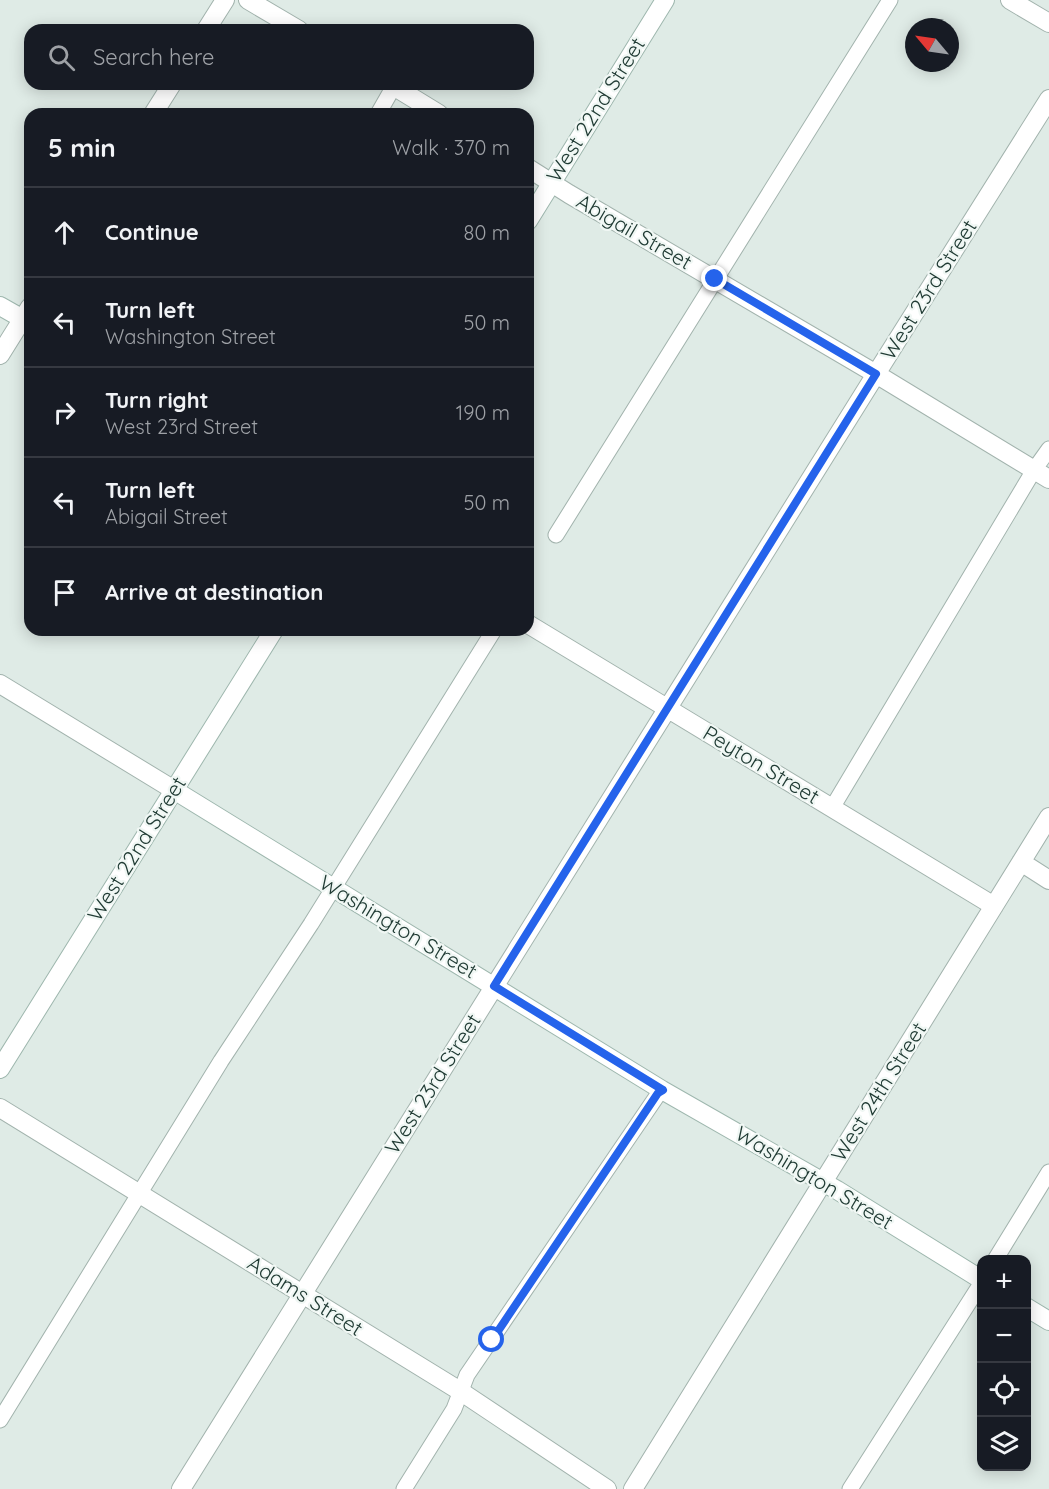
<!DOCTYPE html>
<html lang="en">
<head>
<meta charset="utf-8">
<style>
  :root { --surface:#171b24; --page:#20242c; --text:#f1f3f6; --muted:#9ea1a6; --line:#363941 }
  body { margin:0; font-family:Quicksand,sans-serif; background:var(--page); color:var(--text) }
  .controls { position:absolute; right:18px; bottom:18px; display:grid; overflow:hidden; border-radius:12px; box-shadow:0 3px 15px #0003 }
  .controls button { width:54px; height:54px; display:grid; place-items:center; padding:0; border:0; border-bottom:2px solid var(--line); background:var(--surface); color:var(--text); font:30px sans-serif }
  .compass { position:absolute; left:905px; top:18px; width:54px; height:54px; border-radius:50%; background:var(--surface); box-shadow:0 3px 15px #0003; rotate:299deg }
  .stop { position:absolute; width:18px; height:18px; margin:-14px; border:4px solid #2563eb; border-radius:50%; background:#fff }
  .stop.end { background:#2563eb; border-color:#fff; box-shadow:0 2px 6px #0008 }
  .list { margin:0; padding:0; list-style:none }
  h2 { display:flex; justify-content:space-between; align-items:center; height:78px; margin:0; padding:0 24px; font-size:26px }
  h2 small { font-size:20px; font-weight:400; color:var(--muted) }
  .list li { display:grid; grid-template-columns:39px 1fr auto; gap:18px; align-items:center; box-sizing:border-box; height:90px; padding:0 24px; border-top:2px solid var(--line) }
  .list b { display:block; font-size:22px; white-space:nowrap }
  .list p { margin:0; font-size:20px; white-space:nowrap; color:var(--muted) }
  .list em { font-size:20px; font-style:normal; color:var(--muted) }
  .icon { flex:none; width:33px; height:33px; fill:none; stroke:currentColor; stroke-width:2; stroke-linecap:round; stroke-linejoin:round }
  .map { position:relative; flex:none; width:1049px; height:1489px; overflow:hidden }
  .search { position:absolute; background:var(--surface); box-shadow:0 3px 15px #0003; left:24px; top:24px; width:510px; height:66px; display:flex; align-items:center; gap:15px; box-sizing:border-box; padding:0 21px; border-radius:18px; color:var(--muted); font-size:22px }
  .panel { position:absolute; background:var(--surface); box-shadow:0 3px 15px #0003; left:24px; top:108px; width:510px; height:528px; border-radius:18px }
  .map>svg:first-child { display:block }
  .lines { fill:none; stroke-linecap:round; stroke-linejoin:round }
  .lane-casing { stroke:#a2b3ad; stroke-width:17 }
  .street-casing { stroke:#a2b3ad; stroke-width:20 }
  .secondary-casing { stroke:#9eb7ae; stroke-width:20 }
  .lane { stroke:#fff; stroke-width:15 }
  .street { stroke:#fff; stroke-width:18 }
  .secondary { stroke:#fff; stroke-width:18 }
  .route { stroke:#2563eb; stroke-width:8 }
  .labels { text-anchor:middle; stroke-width:4.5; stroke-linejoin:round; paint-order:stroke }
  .street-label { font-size:21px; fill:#203b34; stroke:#f0f7f4 }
</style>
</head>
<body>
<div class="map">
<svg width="1049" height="1489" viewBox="0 0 1049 1489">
  <rect width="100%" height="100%" fill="#dfebe6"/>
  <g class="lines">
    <g class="lane-casing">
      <path id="lane" d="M 378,114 L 394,86
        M 556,535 L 890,0
        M 832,808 L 1034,470 L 1049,449
        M 995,1260 L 1049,1172
        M 0,1420 L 221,1061 L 311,924 L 494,630
        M 404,1489 L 454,1409 L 467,1375 L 659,1093 L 662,1090
        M 850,1489 L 982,1282"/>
    </g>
    <g class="street-casing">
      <path id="street" d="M 248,0 L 299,30
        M 1010,0 L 1049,23
        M 206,30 L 225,0
        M 390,84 L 439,114
        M 153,114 L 172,84
        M 528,168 L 569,194 L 876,374 L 1049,479
        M 0,355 L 30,307
        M 528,624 L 994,906
        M 0,684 L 174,790
        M 1021,862 L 1049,880
        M 0,1108 L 460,1391 L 607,1489
        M 181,1489 L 876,374 L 1049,99
        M 633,1489 L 1049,817"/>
    </g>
    <g class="secondary-casing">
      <path id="secondary" d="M 528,221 L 665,0
        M 0,306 L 30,323
        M 174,790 L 662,1090 L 837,1190 L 982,1280
        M 0,1069 L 274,630
        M 1026,1307 L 1049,1321"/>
    </g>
    <use href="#lane" class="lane"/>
    <use href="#street" class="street"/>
    <use href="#secondary" class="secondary"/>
  </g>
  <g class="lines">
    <path class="route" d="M 492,1340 L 658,1093 L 663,1090 L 494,986 L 876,374 L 715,279"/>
  </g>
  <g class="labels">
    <g class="street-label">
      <text transform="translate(596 110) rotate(-58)" y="7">West 22nd Street</text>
      <text transform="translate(634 232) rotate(30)" y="7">Abigail Street</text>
      <text transform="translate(929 290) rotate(-58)" y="7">West 23rd Street</text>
      <text transform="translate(761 765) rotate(31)" y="7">Peyton Street</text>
      <text transform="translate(137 849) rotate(-58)" y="7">West 22nd Street</text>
      <text transform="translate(398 927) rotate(31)" y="7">Washington Street</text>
      <text transform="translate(433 1084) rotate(-58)" y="7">West 23rd Street</text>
      <text transform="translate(879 1092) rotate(-58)" y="7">West 24th Street</text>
      <text transform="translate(814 1178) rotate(31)" y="7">Washington Street</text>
      <text transform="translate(305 1296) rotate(32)" y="7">Adams Street</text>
    </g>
  </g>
</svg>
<div class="controls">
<button>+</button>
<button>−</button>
<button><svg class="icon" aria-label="locate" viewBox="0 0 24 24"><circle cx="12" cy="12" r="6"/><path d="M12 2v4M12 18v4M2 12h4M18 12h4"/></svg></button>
<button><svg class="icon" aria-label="layers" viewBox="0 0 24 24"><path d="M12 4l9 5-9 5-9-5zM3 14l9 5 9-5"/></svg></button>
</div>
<svg class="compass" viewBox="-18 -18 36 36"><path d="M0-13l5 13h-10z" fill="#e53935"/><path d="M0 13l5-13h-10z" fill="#9ea1a6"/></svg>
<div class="stop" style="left:492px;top:1340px"></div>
<div class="stop end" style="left:715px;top:279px"></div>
<div class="search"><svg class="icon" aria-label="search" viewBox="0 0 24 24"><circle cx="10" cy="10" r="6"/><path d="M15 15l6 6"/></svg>Search here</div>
<section class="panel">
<h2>5 min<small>Walk · 370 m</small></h2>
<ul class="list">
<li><svg class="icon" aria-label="ahead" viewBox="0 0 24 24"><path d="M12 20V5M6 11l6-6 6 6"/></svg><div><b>Continue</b></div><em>80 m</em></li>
<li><svg class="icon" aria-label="left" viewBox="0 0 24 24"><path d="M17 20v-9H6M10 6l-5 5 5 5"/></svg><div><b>Turn left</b><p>Washington Street</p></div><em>50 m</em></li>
<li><svg class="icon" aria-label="right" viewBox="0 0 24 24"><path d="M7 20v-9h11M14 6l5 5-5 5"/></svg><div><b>Turn right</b><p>West 23rd Street</p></div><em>190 m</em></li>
<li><svg class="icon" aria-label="left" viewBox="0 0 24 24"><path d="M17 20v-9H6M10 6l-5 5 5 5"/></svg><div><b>Turn left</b><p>Abigail Street</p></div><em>50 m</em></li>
<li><svg class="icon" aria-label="arrive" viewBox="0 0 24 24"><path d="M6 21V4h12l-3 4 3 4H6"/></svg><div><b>Arrive at destination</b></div></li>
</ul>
</section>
</div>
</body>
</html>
